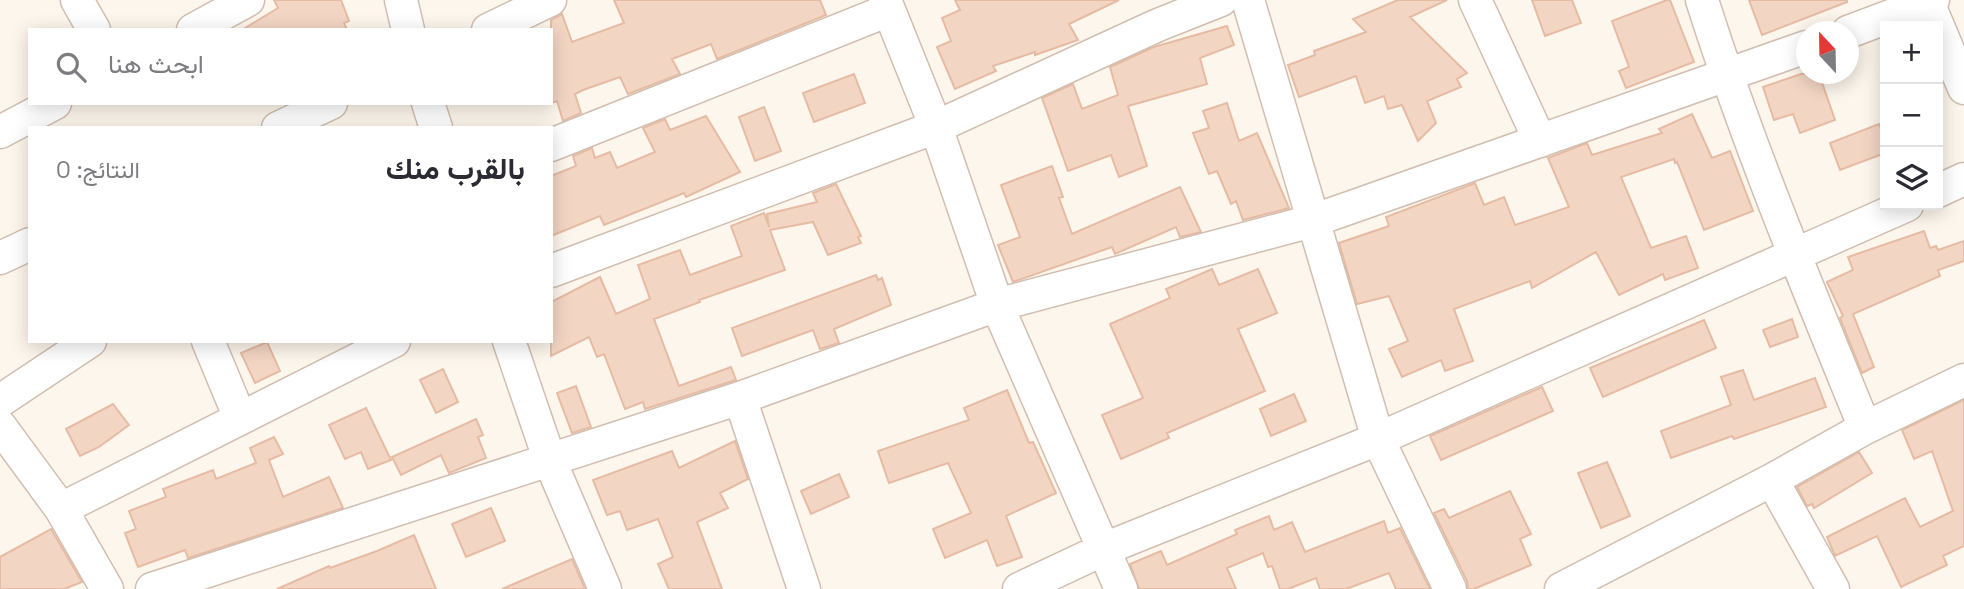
<!DOCTYPE html>
<html lang="ar">
<head>
<meta charset="utf-8">
<style>
  :root { --surface:#fff; --page:#f2f2f3; --text:#2b2b33; --muted:#7c7c81; --line:#e1e1e2 }
  body { margin:0; font-family:"Space Grotesk",Vazirmatn,sans-serif; background:var(--page); color:var(--text); direction:rtl }
  .controls { position:absolute; right:21px; top:21px; display:grid; overflow:hidden; border-radius:0px; box-shadow:0 4px 18px #0003 }
  .controls button { width:63px; height:63px; display:grid; place-items:center; padding:0; border:0; border-bottom:2px solid var(--line); background:var(--surface); color:var(--text); font:35px sans-serif }
  .compass { position:absolute; left:1796px; top:21px; width:63px; height:63px; border-radius:50%; background:var(--surface); box-shadow:0 4px 18px #0003; rotate:338deg }
  .list { margin:0; padding:0; list-style:none }
  h2 { display:flex; justify-content:space-between; align-items:center; height:91px; margin:0; padding:0 28px; font-size:30px }
  h2 small { font-size:23px; font-weight:400; color:var(--muted) }
  .icon { flex:none; width:38px; height:38px; fill:none; stroke:currentColor; stroke-width:2; stroke-linecap:round; stroke-linejoin:round }
  .map { position:relative; flex:none; width:1964px; height:589px; overflow:hidden; direction:ltr }
  .search { position:absolute; background:var(--surface); box-shadow:0 4px 18px #0003; left:28px; top:28px; width:525px; height:77px; display:flex; align-items:center; gap:18px; box-sizing:border-box; padding:0 24px; border-radius:0px; color:var(--muted); font-size:26px }
  .panel { position:absolute; background:var(--surface); box-shadow:0 4px 18px #0003; left:28px; top:126px; width:525px; height:217px; border-radius:0px; direction:rtl }
  .map>svg:first-child { display:block }
  .building { fill:#f3d5c3; stroke:#e6bba3; stroke-width:2 }
  .lines { fill:none; stroke-linecap:round; stroke-linejoin:round }
  .minor-casing { stroke:#d1beb0; stroke-width:35 }
  .minor { stroke:#fff; stroke-width:32 }
</style>
</head>
<body>
<div class="map">
<svg width="1964" height="589" viewBox="0 0 1964 589">
  <rect width="100%" height="100%" fill="#fdf6ec"/>
  <path class="building" d="M 274,0 L 341,0 L 349,21 L 344,23 L 347,30 L 242,30 L 278,8 Z
    M 614,0 L 820,0 L 826,15 L 717,59 L 711,44 L 672,59 L 680,74 L 628,94 L 620,77 L 583,90 L 575,94 L 581,113 L 563,121 L 557,101 L 551,103 L 551,20 L 562,14 L 572,42 L 624,23 Z
    M 955,0 L 1119,0 L 1069,24 L 1078,40 L 1035,55 L 1035,52 L 993,66 L 996,71 L 955,89 L 937,47 L 951,41 L 942,18 L 960,10 Z
    M 1398,0 L 1447,0 L 1410,17 L 1467,73 L 1457,79 L 1461,87 L 1427,101 L 1436,123 L 1418,141 L 1402,105 L 1388,109 L 1384,96 L 1365,103 L 1356,76 L 1299,97 L 1288,65 L 1315,55 L 1314,51 L 1366,32 L 1353,19 Z
    M 1532,0 L 1572,0 L 1581,23 L 1545,36 Z
    M 1667,0 L 1670,0 L 1694,62 L 1626,88 L 1619,71 L 1629,67 L 1612,21 Z
    M 1749,0 L 1847,0 L 1847,2 L 1762,35 Z
    M 1227,26 L 1234,45 L 1200,58 L 1207,84 L 1128,106 L 1147,166 L 1119,177 L 1111,155 L 1068,171 L 1042,98 L 1073,84 L 1082,109 L 1118,95 L 1110,67 L 1154,47 Z
    M 854,74 L 865,103 L 814,122 L 803,93 Z
    M 1801,74 L 1819,74 L 1835,120 L 1800,133 L 1793,114 L 1774,120 L 1763,87 Z
    M 1227,103 L 1239,141 L 1257,133 L 1289,208 L 1243,220 L 1236,201 L 1231,204 L 1217,171 L 1209,174 L 1193,133 L 1209,128 L 1203,111 Z
    M 764,107 L 781,151 L 755,161 L 739,117 Z
    M 1692,114 L 1712,158 L 1730,151 L 1753,211 L 1704,230 L 1677,162 L 1675,163 L 1674,159 L 1621,177 L 1651,248 L 1686,236 L 1698,268 L 1665,280 L 1663,274 L 1619,295 L 1596,252 L 1532,288 L 1530,281 L 1454,309 L 1473,361 L 1445,371 L 1441,360 L 1402,377 L 1389,349 L 1408,341 L 1389,296 L 1357,304 L 1339,243 L 1389,226 L 1386,217 L 1475,183 L 1484,205 L 1504,197 L 1515,225 L 1569,207 L 1548,158 L 1587,143 L 1592,155 L 1662,133 L 1659,129 Z
    M 706,116 L 740,172 L 686,197 L 684,193 L 604,225 L 600,216 L 551,236 L 551,176 L 576,166 L 573,156 L 592,148 L 595,158 L 610,152 L 617,168 L 655,152 L 643,128 L 665,119 L 670,130 Z
    M 1879,124 L 1885,140 L 1885,153 L 1840,170 L 1830,143 Z
    M 1052,166 L 1063,197 L 1059,198 L 1072,234 L 1180,187 L 1201,232 L 1180,237 L 1176,227 L 1115,254 L 1112,247 L 1013,282 L 998,245 L 1020,237 L 1001,185 Z
    M 836,184 L 861,236 L 858,237 L 861,243 L 828,255 L 813,222 L 770,230 L 785,270 L 699,300 L 700,302 L 654,319 L 679,386 L 731,367 L 736,380 L 645,409 L 643,402 L 625,409 L 604,354 L 597,357 L 589,337 L 551,356 L 551,302 L 600,277 L 616,314 L 650,299 L 638,265 L 680,250 L 690,275 L 742,256 L 731,226 L 764,213 L 769,227 L 767,214 L 817,202 L 813,193 Z
    M 1924,231 L 1930,248 L 1936,246 L 1938,250 L 1964,241 L 1964,261 L 1938,270 L 1940,276 L 1853,314 L 1874,367 L 1862,373 L 1840,318 L 1843,316 L 1827,282 L 1853,270 L 1848,257 Z
    M 1212,269 L 1219,285 L 1258,269 L 1277,313 L 1238,329 L 1265,391 L 1167,433 L 1169,438 L 1121,459 L 1102,415 L 1143,398 L 1110,324 L 1170,298 L 1166,289 Z
    M 876,275 L 878,280 L 882,278 L 891,305 L 834,329 L 839,343 L 820,349 L 813,330 L 742,356 L 732,328 Z
    M 1792,319 L 1798,337 L 1770,347 L 1763,330 Z
    M 1704,320 L 1716,348 L 1603,397 L 1590,368 Z
    M 267,342 L 280,371 L 255,383 L 241,353 Z
    M 443,369 L 458,402 L 436,413 L 420,380 Z
    M 1743,370 L 1754,400 L 1815,378 L 1826,407 L 1734,439 L 1732,436 L 1671,458 L 1661,431 L 1731,405 L 1721,377 Z
    M 576,386 L 591,427 L 572,433 L 557,393 Z
    M 1542,387 L 1553,411 L 1441,460 L 1430,436 Z
    M 1007,390 L 1029,443 L 1033,442 L 1056,493 L 1006,516 L 1022,557 L 997,566 L 987,540 L 945,558 L 933,529 L 971,513 L 948,463 L 889,483 L 878,451 L 969,420 L 964,408 Z
    M 1294,394 L 1306,421 L 1271,436 L 1260,409 Z
    M 1964,400 L 1964,546 L 1943,556 L 1947,565 L 1901,587 L 1877,536 L 1835,556 L 1827,537 L 1905,498 L 1920,527 L 1953,511 L 1932,451 L 1914,459 L 1902,430 Z
    M 113,404 L 129,425 L 99,447 L 80,456 L 66,429 Z
    M 366,408 L 391,460 L 368,469 L 361,452 L 345,459 L 329,425 Z
    M 476,419 L 483,435 L 478,437 L 486,458 L 449,473 L 441,455 L 401,475 L 392,457 Z
    M 274,437 L 283,454 L 269,460 L 283,497 L 329,477 L 343,508 L 188,558 L 185,550 L 138,567 L 125,533 L 136,529 L 129,511 L 166,497 L 163,489 L 213,470 L 216,479 L 256,463 L 250,448 Z
    M 735,441 L 748,479 L 720,493 L 728,508 L 697,522 L 722,589 L 669,589 L 658,564 L 673,557 L 658,519 L 627,530 L 620,511 L 607,515 L 593,480 L 672,451 L 679,468 Z
    M 1859,452 L 1872,473 L 1814,508 L 1812,504 L 1807,506 L 1797,487 Z
    M 1607,462 L 1630,516 L 1601,528 L 1578,473 Z
    M 839,474 L 849,497 L 811,514 L 801,491 Z
    M 1510,491 L 1531,534 L 1520,539 L 1531,565 L 1474,589 L 1468,589 L 1467,581 L 1434,513 L 1444,509 L 1449,518 Z
    M 491,508 L 505,541 L 466,557 L 452,524 Z
    M 1269,516 L 1274,530 L 1292,522 L 1305,552 L 1384,521 L 1388,533 L 1400,528 L 1430,589 L 1396,589 L 1389,573 L 1346,589 L 1320,589 L 1316,578 L 1288,589 L 1280,589 L 1272,566 L 1268,567 L 1263,553 L 1227,568 L 1236,589 L 1139,589 L 1130,564 L 1161,551 L 1167,565 L 1237,534 L 1235,530 Z
    M 51,529 L 82,582 L 64,589 L 0,589 L 0,557 Z
    M 414,535 L 436,589 L 277,589 L 329,566 L 330,568 L 377,551 Z
    M 572,559 L 585,589 L 502,589 Z"/>
  <g class="lines">
    <g class="minor-casing">
      <path id="minor" d="M 77,0 L 94,30
        M 401,0 L 408,30
        M 885,0 L 936,127 L 997,305 L 1121,589
        M 1248,0 L 1378,439 L 1450,589
        M 1475,0 L 1540,141
        M 1702,0 C 1748,145 1807,286 1865,428
        M 1927,0 L 1964,88
        M 193,30 L 248,0
        M 488,30 L 550,0
        M 1848,32 L 1933,0
        M 428,103 L 436,128
        M 278,128 L 331,103
        M 0,132 L 55,103
        M 551,145 L 889,10
        M 1938,191 L 1964,179
        M 0,258 L 30,244
        M 551,271 L 936,127 L 1158,25 L 1221,0
        M 208,341 L 240,418
        M 509,341 L 550,461 L 605,589
        M 740,398 L 804,589
        M 0,401 L 90,341
        M 0,426 L 61,509 L 107,589
        M 1772,480 L 1833,589
        M 61,509 L 394,341
        M 152,589 L 740,398 L 997,305 L 1312,221 L 1806,47
        M 1019,589 L 1104,549 L 1378,439 L 1907,205
        M 1561,589 L 1772,480 L 1865,428 L 1964,380"/>
    </g>
    <use href="#minor" class="minor"/>
  </g>
</svg>
<div class="controls">
<button>+</button>
<button>−</button>
<button><svg class="icon" aria-label="layers" viewBox="0 0 24 24"><path d="M12 4l9 5-9 5-9-5zM3 14l9 5 9-5"/></svg></button>
</div>
<svg class="compass" viewBox="-18 -18 36 36"><path d="M0-13l5 13h-10z" fill="#e53935"/><path d="M0 13l5-13h-10z" fill="#7c7c81"/></svg>
<div class="search"><svg class="icon" aria-label="search" viewBox="0 0 24 24"><circle cx="10" cy="10" r="6"/><path d="M15 15l6 6"/></svg>ابحث هنا</div>
<section class="panel">
<h2>بالقرب منك<small>النتائج: 0</small></h2>
<ul class="list">
</ul>
</section>
</div>
</body>
</html>
